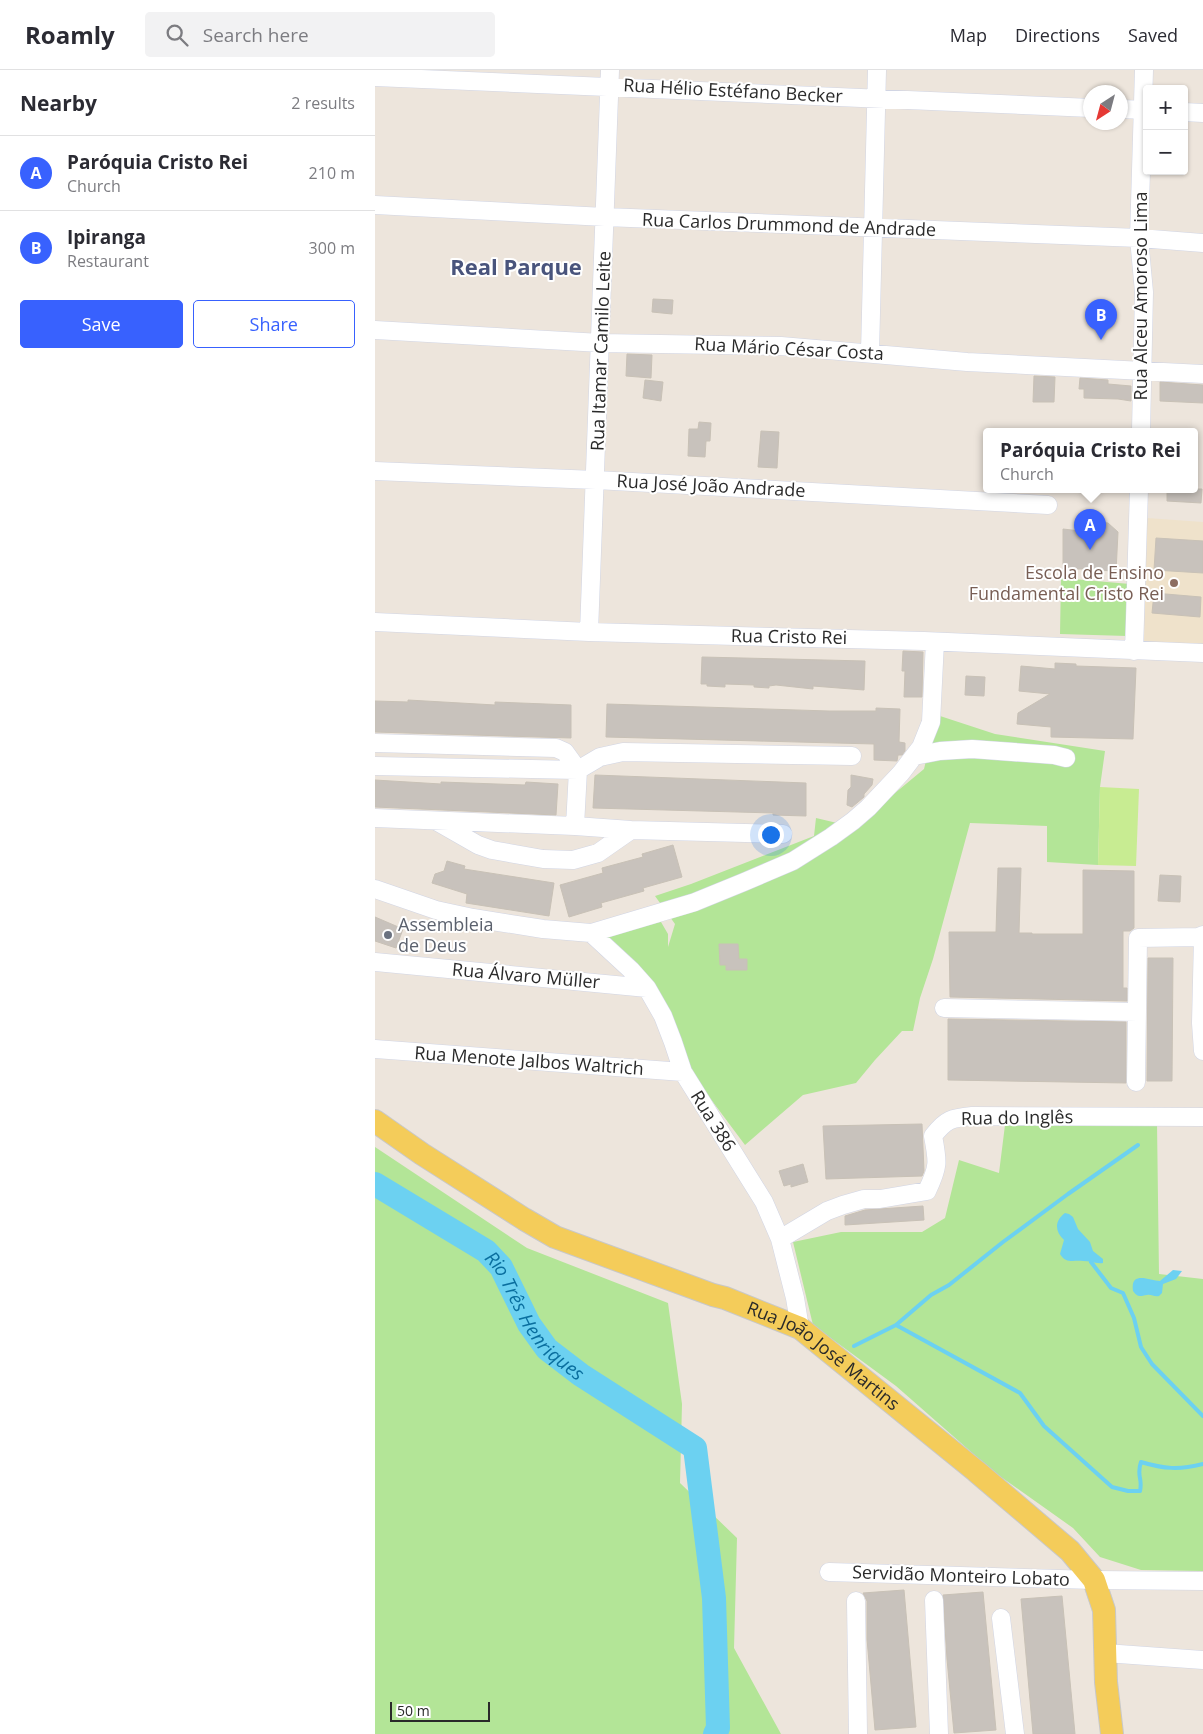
<!DOCTYPE html>
<html lang="en">
<head>
<meta charset="utf-8">
<style>
  :root { --surface:#fff; --page:#f2f2f3; --text:#2b2b33; --muted:#7c7c81; --line:#e1e1e2; --accent:#3861fe }
  body { margin:0; font-family:"Open Sans",sans-serif; background:var(--page); color:var(--text) }
  .controls { position:absolute; right:15px; top:15px; display:grid; overflow:hidden; border-radius:5px; box-shadow:0 1px 4px #0004 }
  .controls button { width:45px; height:45px; display:grid; place-items:center; padding:0; border:0; border-bottom:1px solid var(--line); background:var(--surface); color:var(--text); font:25px sans-serif }
  .compass { position:absolute; left:708px; top:15px; width:45px; height:45px; border-radius:50%; background:var(--surface); box-shadow:0 1px 4px #0004; rotate:216deg }
  .scale { position:absolute; left:15px; bottom:12px; width:100px; box-sizing:border-box; padding-left:5px; border:2px solid #2a2a2a; border-top:0; font-size:14px; line-height:18px; white-space:nowrap; color:#2a2a2a; -webkit-text-stroke:4px #fff; paint-order:stroke }
  .you { position:absolute; left:395px; top:764px; width:18px; height:18px; margin:-12px; border:4px solid #fff; border-radius:50%; background:#1a73e8; box-shadow:0 0 0 8px #1a73e833 }
  .badge { display:grid; place-items:center; width:32px; height:32px; border-radius:50%; background:var(--accent); color:#fff; font-size:16px; font-weight:700 }
  .pin { position:absolute; translate:-50% -41px; filter:drop-shadow(0 1px 2px #0008) }
  .pin::after { content:''; position:absolute; top:26px; width:18px; height:15px; background:inherit; clip-path:polygon(0 0,100% 0,50% 100%) }
  .popup { position:absolute; left:608px; top:358px; width:215px; height:65px; box-sizing:border-box; display:grid; place-content:center; border-radius:5px; background:var(--surface); filter:drop-shadow(0 1px 4px #0005); font-size:16px; white-space:nowrap; color:var(--muted) }
  .popup b { font-size:19px; color:var(--text) }
  .popup::after { content:''; position:absolute; left:50%; top:100%; margin-left:-10px; border:10px solid transparent; border-top-color:var(--surface) }
  .list { margin:0; padding:0; list-style:none }
  h2 { display:flex; justify-content:space-between; align-items:center; height:65px; margin:0; padding:0 20px; font-size:21px }
  h2 small { font-size:16px; font-weight:400; color:var(--muted) }
  .list li { display:grid; grid-template-columns:32px 1fr auto; gap:15px; align-items:center; box-sizing:border-box; height:75px; padding:0 20px; border-top:1px solid var(--line) }
  .list b { display:block; font-size:19px; white-space:nowrap }
  .list p { margin:0; font-size:16px; white-space:nowrap; color:var(--muted) }
  .list em { font-size:16px; font-style:normal; color:var(--muted) }
  .actions { display:flex; gap:10px; padding:15px 20px }
  .actions a { flex:1; padding:11px 0; border:1px solid var(--accent); border-radius:5px; text-align:center; font-size:18px; color:var(--accent) }
  .actions .main { background:var(--accent); color:#fff }
  .icon { flex:none; width:28px; height:28px; fill:none; stroke:currentColor; stroke-width:2; stroke-linecap:round; stroke-linejoin:round }
  .map { position:relative; flex:none; width:828px; height:1664px; overflow:hidden }
  header { display:flex; align-items:center; gap:30px; box-sizing:border-box; height:70px; padding:0 25px; background:var(--surface); border-bottom:1px solid var(--line) }
  header strong { font-size:24px }
  nav { display:flex; gap:28px; margin-inline-start:auto; font-size:18px }
  .search { width:350px; height:45px; background:var(--page); display:flex; align-items:center; gap:12px; box-sizing:border-box; padding:0 18px; border-radius:5px; color:var(--muted); font-size:19px }
  main { display:flex }
  aside { flex:1; background:var(--surface) }
  .map>svg:first-child { display:block }
  .education { fill:#efe2cb }
  .green { fill:#b3e597 }
  .pitch { fill:#c8ec92 }
  .water { fill:#6cd1f1 }
  .lines { fill:none; stroke-linecap:round; stroke-linejoin:round }
  .stream { stroke:#6cd1f1; stroke-width:4 }
  .river { stroke:#6cd1f1; stroke-width:24 }
  .building { fill:#c8c2bc; stroke:#c8c1b6 }
  .minor-casing { stroke:#d1d5e4; stroke-width:19 }
  .major-casing { stroke:#c8c8c8; stroke-width:24 }
  .minor { stroke:#fff; stroke-width:18 }
  .major { stroke:#f4cc5a; stroke-width:22 }
  .education-dot { fill:#8d6e63; stroke:#fff; stroke-width:2 }
  .worship-dot { fill:#6b7280; stroke:#fff; stroke-width:2 }
  .labels { text-anchor:middle; stroke-width:4; stroke-linejoin:round; paint-order:stroke }
  .street-label { font-size:18px; fill:#2a2a2a; stroke:#fff }
  .education-label { font-size:18px; fill:#785e54; stroke:#fff; text-anchor:end }
  .worship-label { font-size:18px; fill:#5b616d; stroke:#fff; text-anchor:start }
  .water-label { font-size:19px; font-style:italic; fill:#0a6f9f; stroke:#fff }
  .district-label { font-size:22px; font-weight:bold; fill:#49547c; stroke:#fff }
</style>
</head>
<body>
<header>
<strong>Roamly</strong>
<div class="search"><svg class="icon" aria-label="search" viewBox="0 0 24 24"><circle cx="10" cy="10" r="6"/><path d="M15 15l6 6"/></svg>Search here</div>
<nav><a>Map</a><a>Directions</a><a>Saved</a></nav>
</header>
<main>
<aside>
<h2>Nearby<small>2 results</small></h2>
<ul class="list">
<li><span class="badge">A</span><div><b>Paróquia Cristo Rei</b><p>Church</p></div><em>210 m</em></li>
<li><span class="badge">B</span><div><b>Ipiranga</b><p>Restaurant</p></div><em>300 m</em></li>
</ul>
<div class="actions"><a class="main">Save</a><a>Share</a></div>
</aside>
<div class="map">
<svg width="828" height="1664" viewBox="0 0 828 1664">
  <rect width="100%" height="100%" fill="#ede5dc"/>
  <path class="education" d="M 772,448 L 828,452 L 828,579 L 769,574 Z"/>
  <path class="green" d="M 686,508 L 755,514 L 752,566 L 685,564 Z
    M 562,645 L 620,664 L 730,681 L 725,717 L 723,795 L 672,792 L 672,756 L 595,753 L 558,889 L 545,928 L 538,961 L 527,961 L 500,990 L 481,1013 L 428,1025 L 370,1075 L 323,1012 L 271,904 L 228,867 L 262,854 L 286,852 L 293,864 L 293,877 L 300,854 L 280,826 L 316,814 L 439,766 L 441,748 L 479,757 L 549,699 Z
    M 782,1053 L 784,1204 L 828,1209 L 828,1501 L 766,1500 L 725,1487 L 698,1458 L 619,1402 L 521,1316 L 438,1255 L 418,1172 L 466,1162 L 547,1162 L 570,1148 L 584,1090 L 624,1103 L 630,1055 Z
    M 0,1077 L 152,1178 L 293,1233 L 307,1334 L 305,1413 L 362,1468 L 359,1578 L 406,1664 L 0,1664 Z"/>
  <path class="pitch" d="M 725,717 L 764,719 L 761,796 L 723,795 Z"/>
  <path class="water" d="M 690,1143 L 694,1144 L 698,1147 L 703,1159 L 715,1172 L 718,1181 L 728,1189 L 728,1193 C 721,1194 715,1191 708,1191 C 698,1190 691,1194 685,1184 L 689,1170 C 680,1162 679,1151 690,1143 Z
    M 798,1200 L 807,1201 L 801,1209 L 788,1214 L 787,1223 L 784,1226 C 779,1227 776,1224 772,1225 C 765,1226 763,1228 758,1221 C 755,1200 775,1211 785,1211 Z"/>
  <g class="lines">
    <path class="stream" d="M 716,1192 L 736,1218 L 748,1223 L 759,1248 L 766,1277 L 777,1294 L 828,1346
      M 521,1255 L 645,1323 L 669,1356 L 737,1417 L 753,1421 L 765,1421 C 768,1408 761,1406 766,1392 C 789,1399 804,1400 828,1394
      M 479,1276 L 521,1255 L 556,1225 L 574,1215 L 628,1172 L 693,1124 L 763,1075"/>
    <path class="river" id="s1" d="M 0,1114 L 111,1181 L 126,1197 L 154,1254 L 172,1279 L 206,1305 L 320,1378 L 339,1528 L 343,1658 L 340,1664"/>
  </g>
  <path class="building" d="M 278,229 L 298,230 L 297,244 L 277,242 Z
    M 252,284 L 277,285 L 276,308 L 251,306 Z
    M 659,306 L 680,307 L 679,332 L 658,332 Z
    M 705,308 L 733,310 L 733,314 L 756,316 L 756,331 L 743,329 L 709,328 L 709,319 L 704,319 Z
    M 270,310 L 288,312 L 286,331 L 268,328 Z
    M 785,312 L 828,315 L 828,333 L 785,331 Z
    M 324,352 L 336,353 L 335,371 L 331,371 L 330,387 L 313,386 L 314,359 L 323,359 Z
    M 386,361 L 404,362 L 402,398 L 383,397 Z
    M 792,419 L 827,419 L 826,433 L 792,431 Z
    M 706,451 L 733,453 L 743,462 L 741,502 L 721,499 L 688,499 L 688,459 L 705,461 Z
    M 781,468 L 828,471 L 828,503 L 779,500 Z
    M 779,523 L 826,527 L 825,547 L 777,543 Z
    M 528,581 L 548,582 L 547,627 L 529,627 L 530,601 L 527,601 Z
    M 327,587 L 490,591 L 489,620 L 438,616 L 438,619 L 401,615 L 394,616 L 394,618 L 379,617 L 379,615 L 350,614 L 350,617 L 332,616 L 332,614 L 326,614 Z
    M 680,593 L 701,594 L 701,596 L 761,598 L 758,669 L 676,667 L 676,657 L 642,654 L 643,643 L 675,624 L 644,621 L 646,596 L 680,599 Z
    M 591,606 L 610,607 L 609,626 L 590,625 Z
    M 33,630 L 120,635 L 120,632 L 196,635 L 196,668 L 0,662 L 0,631 L 33,632 Z
    M 232,634 L 454,641 L 501,641 L 501,638 L 525,639 L 524,672 L 530,673 L 530,681 L 527,685 L 523,685 L 522,691 L 499,690 L 499,674 L 231,667 Z
    M 220,705 L 431,713 L 431,746 L 398,745 L 398,743 L 218,738 Z
    M 476,705 L 498,709 L 497,715 L 489,724 L 489,727 L 477,737 L 472,735 L 473,720 L 476,717 Z
    M 0,710 L 66,714 L 66,712 L 150,715 L 151,712 L 183,714 L 181,745 L 0,737 Z
    M 298,775 L 307,807 L 268,818 L 269,821 L 226,833 L 227,837 L 194,847 L 185,815 L 228,803 L 227,798 L 268,787 L 267,784 Z
    M 72,791 L 90,796 L 89,799 L 179,813 L 174,846 L 91,833 L 92,824 L 57,813 L 60,804 L 69,801 Z
    M 623,798 L 646,798 L 644,863 L 657,863 L 657,864 L 708,864 L 708,800 L 759,801 L 759,858 L 755,861 L 748,861 L 748,918 L 752,918 L 752,931 L 575,927 L 574,862 L 621,862 Z
    M 785,805 L 806,806 L 805,832 L 783,831 Z
    M 0,847 L 28,859 L 21,878 L 0,871 Z
    M 344,874 L 363,874 L 364,889 L 372,889 L 372,900 L 351,900 L 351,895 L 345,895 Z
    M 773,888 L 798,888 L 797,1011 L 772,1011 Z
    M 573,949 L 751,952 L 751,1013 L 573,1010 Z
    M 547,1054 L 549,1101 L 547,1106 L 451,1109 L 448,1056 Z
    M 428,1094 L 433,1112 L 416,1117 L 416,1114 L 409,1116 L 404,1101 Z
    M 548,1136 L 549,1150 L 470,1155 L 470,1146 L 490,1140 Z
    M 529,1520 L 541,1657 L 500,1660 L 492,1569 L 492,1531 L 488,1523 Z
    M 608,1522 L 621,1660 L 579,1663 L 572,1589 L 568,1525 Z
    M 687,1526 L 700,1664 L 658,1664 L 646,1529 Z"/>
  <g class="lines">
    <g class="minor-casing">
      <path id="minor" d="M 0,7 L 716,38
        M 746,39 L 772,40
        M 809,42 L 828,43
        M 0,135 L 230,147 L 764,168 L 828,173
        M 0,260 L 226,273 L 406,276 L 592,292 L 828,304
        M 495,283 L 502,0
        M 766,361 L 769,222 L 764,168 L 769,0
        M 0,401 L 221,410 L 673,435
        M 0,552 L 214,562 L 549,571 L 828,583
        M 214,562 L 235,0
        M 759,581 L 764,419
        M 0,673 L 181,678 L 190,682 L 203,700
        M 539,686 L 565,681 L 597,679 L 679,685 L 691,688
        M 0,696 L 203,700
        M 0,748 L 200,756
        M 61,751 L 103,775 L 117,780 L 168,789 L 198,790 L 223,783 L 256,760
        M 408,764 L 256,760 L 200,756 L 203,700 L 225,687 L 248,682 L 477,686
        M 0,819 L 61,840 L 98,848 L 168,859 L 216,863 L 320,832 L 369,812 L 418,791 L 456,767 L 478,751 L 493,738 L 526,703 L 539,686 L 546,677 L 556,652 L 560,572
        M 216,863 L 256,900 L 272,918 L 288,946 L 298,972 L 308,1002 L 389,1132 L 405,1169 L 420,1228 L 425,1258
        M 828,868 L 826,953 L 828,981
        M 0,892 L 272,918
        M 569,938 L 762,942
        M 0,979 L 308,1002
        M 761,1012 L 763,868 L 823,867 L 828,865
        M 405,1169 L 452,1141 L 468,1135 L 489,1129 L 505,1129 L 552,1121 C 564,1096 563,1092 558,1066 C 571,1049 577,1048 597,1046 L 828,1047
        M 454,1502 L 719,1510 L 828,1511
        M 559,1530 L 564,1664
        M 481,1531 L 483,1664
        M 626,1548 L 640,1664
        M 730,1583 L 828,1590"/>
    </g>
    <g class="major-casing">
      <g id="major">
        <path id="s2" d="M 0,1051 L 47,1084 L 149,1149 L 180,1167 L 338,1225 L 350,1228 L 425,1258 L 601,1401 L 695,1481 L 719,1510 L 729,1540 L 731,1612 L 737,1664"/>
      </g>
    </g>
    <use href="#minor" class="minor"/>
    <use href="#major" class="major"/>
  </g>
  <circle class="education-dot" cx="799" cy="513" r="5"/>
  <circle class="worship-dot" cx="13" cy="865" r="5"/>
  <g class="labels">
    <g class="street-label">
      <text transform="translate(358 21) rotate(3)" y="6">Rua Hélio Estéfano Becker</text>
      <text transform="translate(414 155) rotate(2)" y="6">Rua Carlos Drummond de Andrade</text>
      <text transform="translate(766 226) rotate(-90)" y="6">Rua Alceu Amoroso Lima</text>
      <text transform="translate(414 279) rotate(3)" y="6">Rua Mário César Costa</text>
      <text transform="translate(226 281) rotate(-88)" y="6">Rua Itamar Camilo Leite</text>
      <text transform="translate(336 416) rotate(3)" y="6">Rua José João Andrade</text>
      <text transform="translate(414 567) rotate(1)" y="6">Rua Cristo Rei</text>
      <text transform="translate(151 906) rotate(5)" y="6">Rua Álvaro Müller</text>
      <text transform="translate(154 991) rotate(4)" y="6">Rua Menote Jalbos Waltrich</text>
      <text transform="translate(642 1048) rotate(-1)" y="6">Rua do Inglês</text>
      <text transform="translate(338 1051) rotate(58)" y="6">Rua 386</text>
      <text dy="6" stroke="none"><textPath href="#s2" startOffset="510">Rua João José Martins</textPath></text>
      <text transform="translate(586 1506) rotate(2)" y="6">Servidão Monteiro Lobato</text>
    </g>
    <g class="education-label">
      <text x="789" y="509">Escola de Ensino<tspan x="789" dy="21">Fundamental Cristo Rei</tspan></text>
    </g>
    <g class="worship-label">
      <text x="23" y="861">Assembleia<tspan x="23" dy="21">de Deus</tspan></text>
    </g>
    <g class="water-label">
      <text dy="7" stroke="none"><textPath href="#s1" startOffset="212">Rio Três Henriques</textPath></text>
    </g>
    <g class="district-label">
      <text x="141" y="205">Real Parque</text>
    </g>
  </g>
</svg>
<div class="controls">
<button>+</button>
<button>−</button>
</div>
<svg class="compass" viewBox="-18 -18 36 36"><path d="M0-13l5 13h-10z" fill="#e53935"/><path d="M0 13l5-13h-10z" fill="#7c7c81"/></svg>
<div class="scale">50 m</div>
<div class="you"></div>
<div class="pin badge" style="left:715px;top:480px">A</div>
<div class="popup"><b>Paróquia Cristo Rei</b>Church</div>
<div class="pin badge" style="left:726px;top:270px">B</div>
</div>
</main>
</body>
</html>
